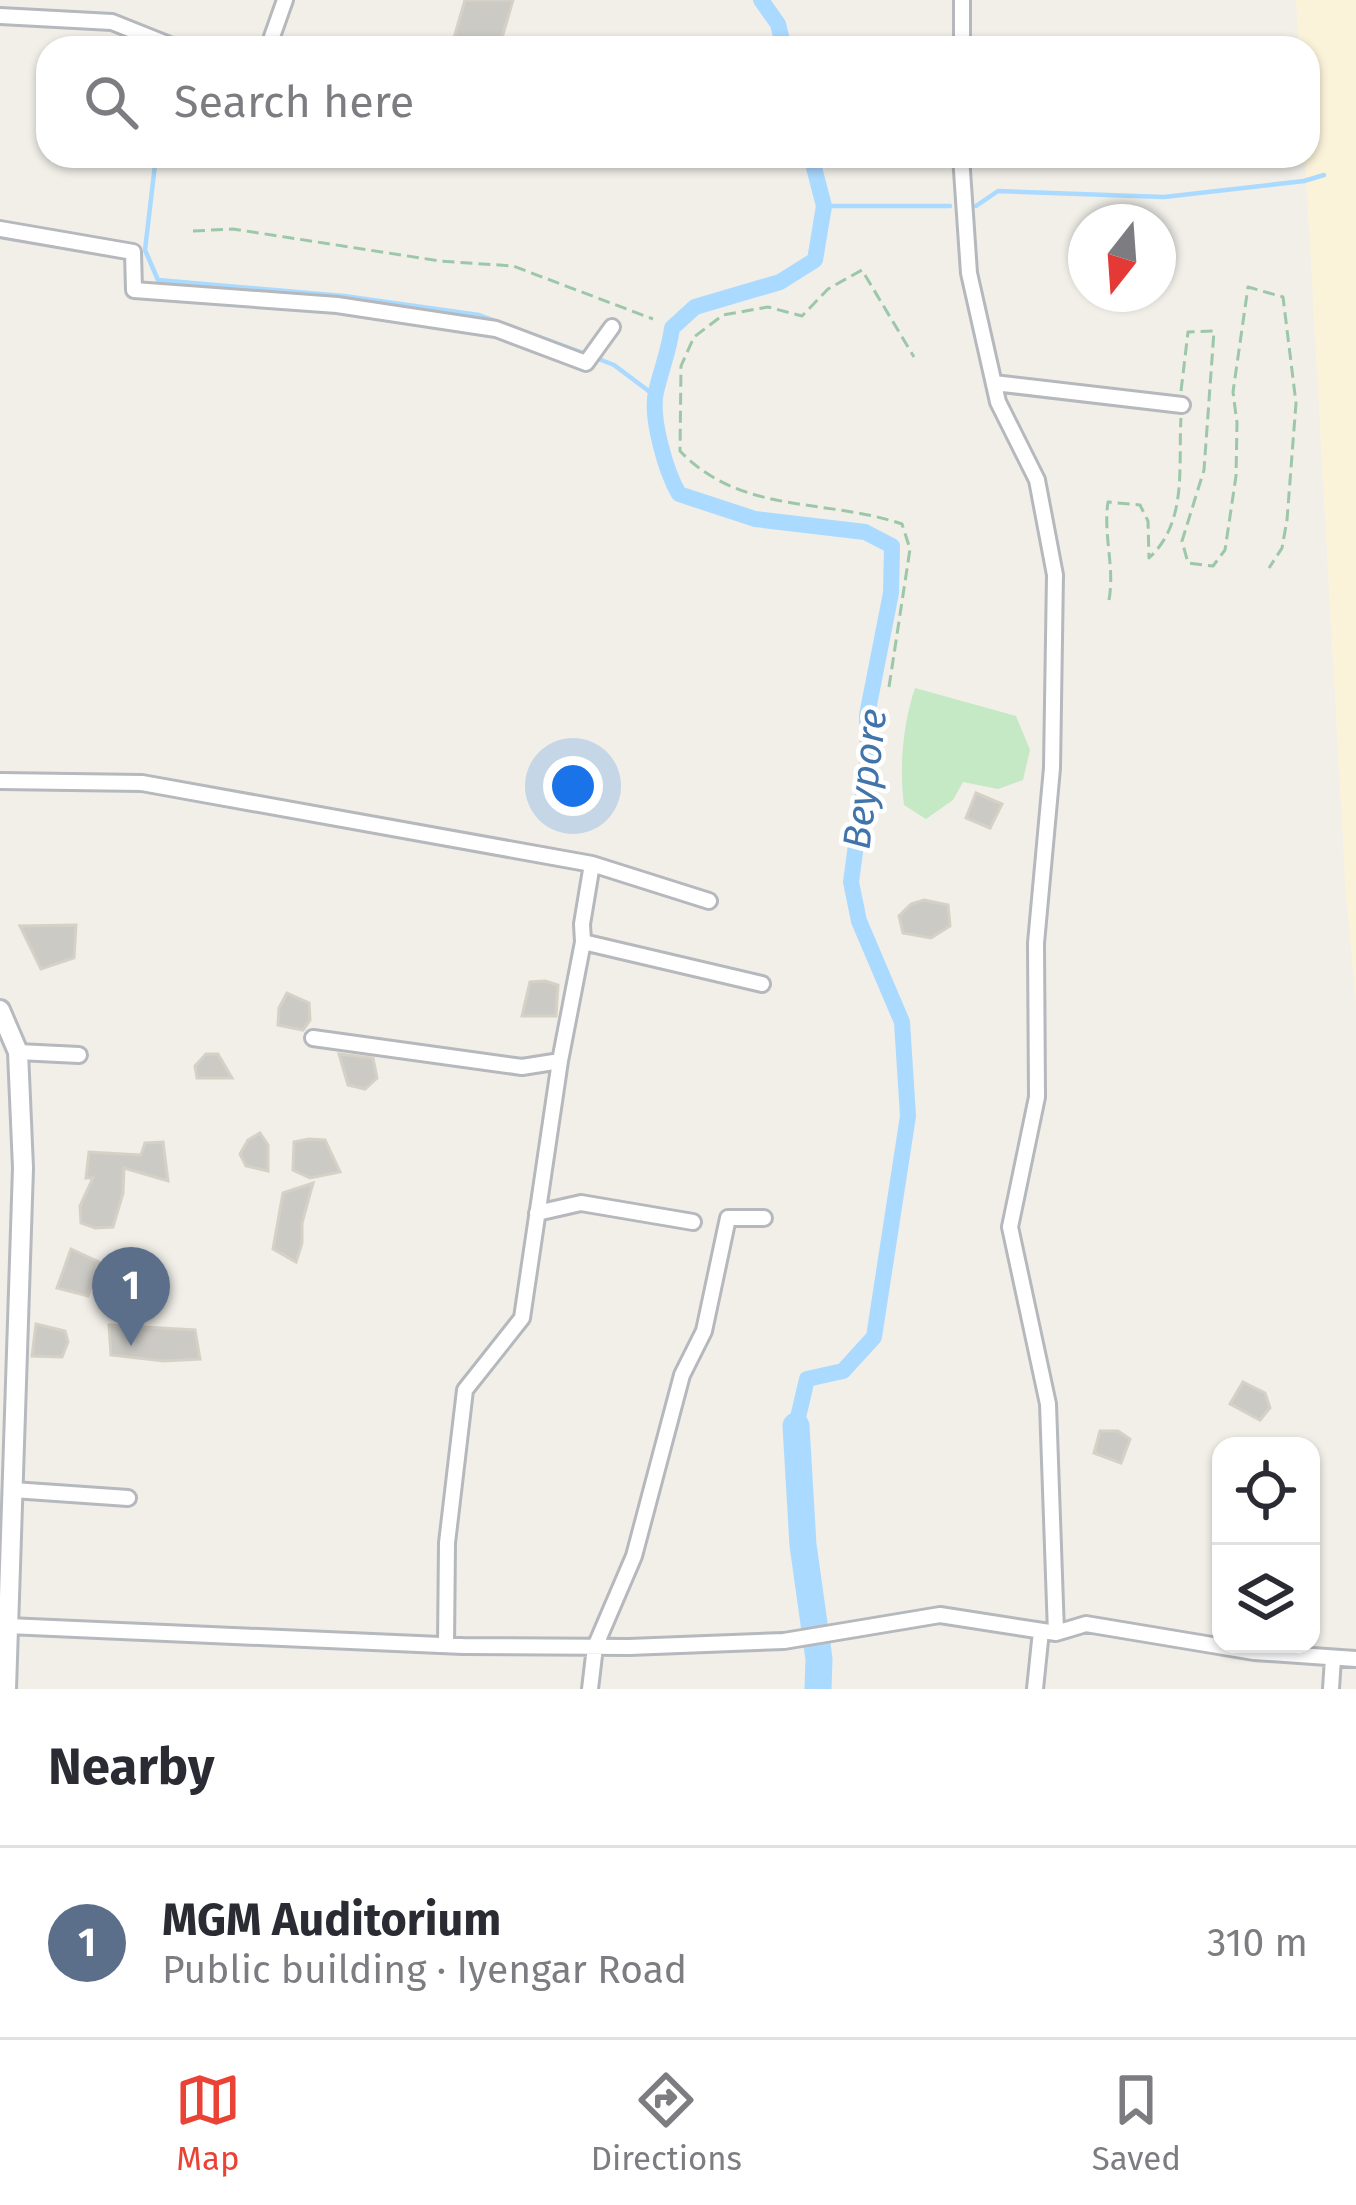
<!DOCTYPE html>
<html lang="en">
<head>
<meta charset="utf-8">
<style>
  :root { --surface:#fff; --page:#f7f7f7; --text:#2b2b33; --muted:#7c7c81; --line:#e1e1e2; --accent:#ea4335 }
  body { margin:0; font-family:"Fira Sans",sans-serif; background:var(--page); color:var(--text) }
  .controls { position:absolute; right:36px; bottom:36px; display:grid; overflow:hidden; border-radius:24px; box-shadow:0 3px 9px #0004 }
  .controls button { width:108px; height:108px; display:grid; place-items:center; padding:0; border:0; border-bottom:3px solid var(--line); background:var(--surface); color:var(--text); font:60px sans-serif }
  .compass { position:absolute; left:1068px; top:204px; width:108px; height:108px; border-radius:50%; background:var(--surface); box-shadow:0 3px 9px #0004; rotate:197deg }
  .you { position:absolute; left:573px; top:786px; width:42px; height:42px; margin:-30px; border:9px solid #fff; border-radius:50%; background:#1a73e8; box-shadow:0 0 0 18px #1a73e833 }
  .badge { display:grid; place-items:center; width:78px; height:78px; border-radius:50%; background:var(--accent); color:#fff; font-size:39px; font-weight:700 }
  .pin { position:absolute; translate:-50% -99px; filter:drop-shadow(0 3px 6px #0008) }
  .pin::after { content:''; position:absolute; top:63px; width:42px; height:36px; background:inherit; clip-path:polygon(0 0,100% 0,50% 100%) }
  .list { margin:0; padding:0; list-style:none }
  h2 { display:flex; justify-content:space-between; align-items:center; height:156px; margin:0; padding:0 48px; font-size:51px }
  h2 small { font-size:39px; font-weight:400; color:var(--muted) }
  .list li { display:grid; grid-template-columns:78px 1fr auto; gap:36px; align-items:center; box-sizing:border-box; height:192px; padding:0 48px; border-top:3px solid var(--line) }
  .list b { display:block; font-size:45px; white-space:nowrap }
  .list p { margin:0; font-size:39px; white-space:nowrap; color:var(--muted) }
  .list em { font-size:39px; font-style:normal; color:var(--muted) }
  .icon { flex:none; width:66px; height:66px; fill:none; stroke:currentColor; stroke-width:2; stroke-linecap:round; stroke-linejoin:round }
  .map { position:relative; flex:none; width:1356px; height:1689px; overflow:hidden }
  .search { position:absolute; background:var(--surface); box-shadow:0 3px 9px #0004; left:36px; right:36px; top:36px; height:132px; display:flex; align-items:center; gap:30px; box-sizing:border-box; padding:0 42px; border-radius:36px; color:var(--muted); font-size:45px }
  .sheet { height:348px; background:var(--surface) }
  nav { display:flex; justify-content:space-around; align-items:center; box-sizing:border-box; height:168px; border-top:3px solid var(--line); background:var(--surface); font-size:33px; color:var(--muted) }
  nav a { display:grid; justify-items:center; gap:6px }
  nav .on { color:var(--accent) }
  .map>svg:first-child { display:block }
  .green { fill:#c5e8c5 }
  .sand { fill:#fbf3d9 }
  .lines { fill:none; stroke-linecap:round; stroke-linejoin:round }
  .stream { stroke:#aadaff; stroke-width:4.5 }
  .canal { stroke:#aadaff; stroke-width:16 }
  .river { stroke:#aadaff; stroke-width:27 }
  .building { fill:#cccac5; stroke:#d6d1c6; stroke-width:3 }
  .street-casing { stroke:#b5b8bc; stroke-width:20 }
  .secondary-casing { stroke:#b6babf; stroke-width:24 }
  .path { stroke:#9cc7a9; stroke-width:3; stroke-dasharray:12 6; stroke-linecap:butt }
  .street { stroke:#fff; stroke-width:14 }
  .secondary { stroke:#fff; stroke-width:18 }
  .labels { text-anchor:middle; stroke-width:9; stroke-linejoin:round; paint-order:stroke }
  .water-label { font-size:39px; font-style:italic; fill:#4174aa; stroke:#fff }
</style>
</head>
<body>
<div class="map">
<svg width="1356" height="1689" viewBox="0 0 1356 1689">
  <rect width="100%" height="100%" fill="#f1efe8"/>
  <path class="green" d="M 915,688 L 1016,716 L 1030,750 L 1023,780 L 998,789 L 963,782 L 953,800 L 926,819 L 904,805 C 899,766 903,724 915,688 Z"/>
  <path class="sand" d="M 1296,0 L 1356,0 L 1356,1002 L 1346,896 L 1305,156 L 1308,156 L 1308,48 L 1299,48 Z"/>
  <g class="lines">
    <path class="stream" d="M 156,156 L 145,250 L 158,280 L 344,296 L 479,315 L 586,354
      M 824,206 L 950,206
      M 976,206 L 998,191 L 1164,197 L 1304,181 L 1324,175
      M 596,358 L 614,365 L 654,395"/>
    <path class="canal" d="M 761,0 L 778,24 L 784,48
      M 796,1426 L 807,1379 L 843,1371 L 874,1337 L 908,1116 L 902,1022 L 859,921 L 851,882 L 868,755 L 867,715 L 891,593 L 892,546 L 865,532 L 755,519 L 679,494 C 666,472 650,417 656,392 C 661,370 669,351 672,328 L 695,307 L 780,282 L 815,260 L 824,206 L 811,156"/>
    <path class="river" d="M 796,1426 L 803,1545 L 819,1659 L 818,1689"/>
  </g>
  <path class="building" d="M 465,0 L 513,0 L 499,48 L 451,48 Z
    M 976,793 L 1002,804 L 990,828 L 966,818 Z
    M 924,900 L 948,905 L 950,926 L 931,938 L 903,933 L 899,916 L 911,904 Z
    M 76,925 L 74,958 L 41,969 L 20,926 Z
    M 545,981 L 558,985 L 556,1016 L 522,1016 L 530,982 Z
    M 287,993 L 309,1003 L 310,1020 L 303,1030 L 278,1025 L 279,1008 Z
    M 206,1054 L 218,1054 L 232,1078 L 197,1078 L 195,1066 Z
    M 339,1054 L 373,1058 L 377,1078 L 365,1089 L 348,1085 Z
    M 260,1133 L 268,1145 L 268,1171 L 246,1166 L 240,1154 L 248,1140 Z
    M 309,1139 L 325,1140 L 340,1172 L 310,1178 L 293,1170 L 294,1142 Z
    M 163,1142 L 168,1181 L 124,1168 L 123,1193 L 113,1227 L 95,1228 L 81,1223 L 80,1206 L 93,1178 L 86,1178 L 89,1152 L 141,1155 L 145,1143 Z
    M 313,1183 L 302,1223 L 302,1243 L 296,1262 L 273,1249 L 283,1193 Z
    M 71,1249 L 99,1262 L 88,1296 L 57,1288 Z
    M 36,1324 L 65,1331 L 68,1342 L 62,1357 L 32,1356 Z
    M 109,1325 L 195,1330 L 200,1359 L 164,1361 L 111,1355 Z
    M 1243,1382 L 1265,1393 L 1270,1408 L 1260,1420 L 1230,1404 Z
    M 1100,1431 L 1118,1431 L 1130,1439 L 1121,1463 L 1094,1453 Z"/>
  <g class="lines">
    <g class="street-casing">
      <path id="street" d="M 962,0 L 962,48
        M 0,16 L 112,22 L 177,48
        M 268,48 L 285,0
        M 961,156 L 969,273 L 998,402 L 1037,480 L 1055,575 L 1052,768 L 1036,943 L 1037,1097 L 1010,1227 L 1048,1404 L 1056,1633
        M 0,229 L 133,252 L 134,290 L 337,305 L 496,329 L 586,363 L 612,327
        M 994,383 L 1182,405
        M 0,781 L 142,783 L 592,864
        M 583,942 L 582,924 L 592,864 L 709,901
        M 313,1038 L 522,1067 L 560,1061 L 583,942 L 762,984
        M 18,1052 L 79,1055
        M 537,1213 L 581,1203 L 693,1222
        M 13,1490 L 128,1498
        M 8,1626 L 463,1646 L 629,1647 L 784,1641 L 940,1615 L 1056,1633 L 1086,1624 L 1254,1652 L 1356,1659
        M 446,1645 L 447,1543 L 465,1390 L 522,1318 L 560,1061
        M 590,1689 L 595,1647 L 634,1556 L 682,1375 L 704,1331 L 728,1218 L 764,1218
        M 1035,1689 L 1041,1631
        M 1331,1689 L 1333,1658"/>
    </g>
    <g class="secondary-casing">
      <path id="secondary" d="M 0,1010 L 18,1052 L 23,1168 L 6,1689"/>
    </g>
    <path class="path" d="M 193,231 L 233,229 L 440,261 L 513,266 L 653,319
      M 1181,391 L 1188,332 L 1214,331 L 1204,470 L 1182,541 L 1188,563 L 1213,566 L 1225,550 L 1236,476 L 1237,423 L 1233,392 L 1248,287 L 1283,297 L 1296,403 L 1287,520 L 1282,548 L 1269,568
      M 1109,600 C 1115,567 1103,535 1108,502 L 1140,505 L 1148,521 L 1149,558 C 1188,522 1178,467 1181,418
      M 889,687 L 910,549 L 902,524 C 826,498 741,515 680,451 L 681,366 L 694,337 L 723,315 L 768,307 L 802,316 L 828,289 L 862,270 L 914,357"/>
    <use href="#street" class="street"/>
    <use href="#secondary" class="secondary"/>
  </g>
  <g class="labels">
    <g class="water-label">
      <text transform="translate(864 779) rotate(-83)" y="14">Beypore</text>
    </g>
  </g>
</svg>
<div class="controls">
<button><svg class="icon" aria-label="locate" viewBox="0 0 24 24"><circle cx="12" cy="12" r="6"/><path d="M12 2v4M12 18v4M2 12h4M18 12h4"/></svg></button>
<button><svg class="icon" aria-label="layers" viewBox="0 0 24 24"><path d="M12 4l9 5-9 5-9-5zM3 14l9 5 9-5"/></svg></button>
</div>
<svg class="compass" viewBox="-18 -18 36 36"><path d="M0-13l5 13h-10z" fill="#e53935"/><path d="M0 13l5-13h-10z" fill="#7c7c81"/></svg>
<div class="you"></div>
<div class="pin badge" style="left:131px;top:1346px;background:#5c6f8a">1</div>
<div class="search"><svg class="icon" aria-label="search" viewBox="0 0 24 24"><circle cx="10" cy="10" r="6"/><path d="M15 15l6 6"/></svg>Search here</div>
</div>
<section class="sheet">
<h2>Nearby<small></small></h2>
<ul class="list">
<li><span class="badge" style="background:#5c6f8a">1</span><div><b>MGM Auditorium</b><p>Public building · Iyengar Road</p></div><em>310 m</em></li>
</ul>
</section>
<nav>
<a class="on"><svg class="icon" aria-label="map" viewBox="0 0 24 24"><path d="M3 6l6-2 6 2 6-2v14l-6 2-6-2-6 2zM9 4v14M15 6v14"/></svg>Map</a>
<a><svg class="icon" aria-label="directions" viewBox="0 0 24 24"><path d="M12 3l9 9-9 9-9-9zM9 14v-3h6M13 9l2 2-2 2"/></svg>Directions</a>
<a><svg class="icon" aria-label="saved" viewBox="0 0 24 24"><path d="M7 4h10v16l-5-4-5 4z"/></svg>Saved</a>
</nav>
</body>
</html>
